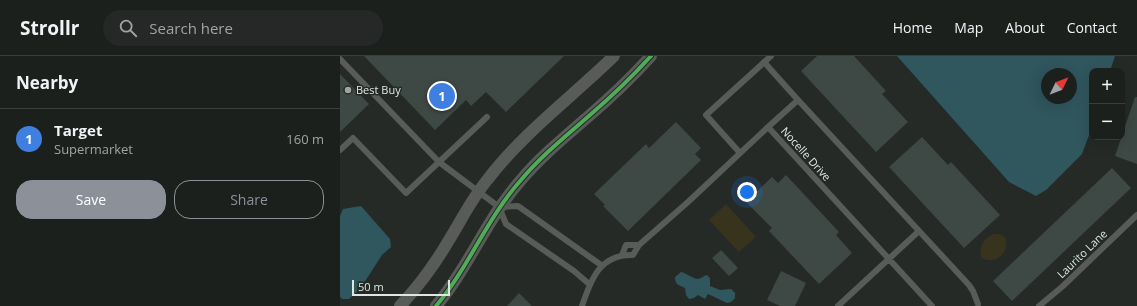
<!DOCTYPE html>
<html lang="en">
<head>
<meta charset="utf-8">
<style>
  :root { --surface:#1c201d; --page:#252826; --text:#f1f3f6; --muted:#a0a3a4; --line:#3a3e3b; --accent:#8c9099 }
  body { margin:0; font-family:"Open Sans",sans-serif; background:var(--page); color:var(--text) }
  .controls { position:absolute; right:12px; top:12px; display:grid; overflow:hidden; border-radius:8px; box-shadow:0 4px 16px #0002 }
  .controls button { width:36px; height:36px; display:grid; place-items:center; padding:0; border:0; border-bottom:1px solid var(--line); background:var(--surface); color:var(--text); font:20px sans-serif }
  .compass { position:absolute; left:701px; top:12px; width:36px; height:36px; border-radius:50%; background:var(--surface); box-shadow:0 4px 16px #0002; rotate:47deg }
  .scale { position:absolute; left:12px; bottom:10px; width:98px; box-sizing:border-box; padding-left:4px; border:2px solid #e0e5e1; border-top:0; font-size:11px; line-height:14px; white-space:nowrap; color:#e0e5e1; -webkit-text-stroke:3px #242b26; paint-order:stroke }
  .you { position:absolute; left:407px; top:136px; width:14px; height:14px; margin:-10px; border:3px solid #fff; border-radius:50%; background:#1a73e8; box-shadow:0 0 0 6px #1a73e833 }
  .badge { display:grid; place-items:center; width:26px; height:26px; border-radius:50%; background:var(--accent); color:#fff; font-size:13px; font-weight:700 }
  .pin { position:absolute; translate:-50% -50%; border:2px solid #fff; box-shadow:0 1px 4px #0006 }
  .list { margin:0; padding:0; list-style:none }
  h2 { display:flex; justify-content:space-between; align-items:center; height:52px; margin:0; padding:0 16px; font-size:17px }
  h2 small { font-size:13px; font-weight:400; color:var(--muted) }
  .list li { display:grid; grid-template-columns:26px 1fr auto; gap:12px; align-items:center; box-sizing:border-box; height:60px; padding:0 16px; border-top:1px solid var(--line) }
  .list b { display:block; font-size:15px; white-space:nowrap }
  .list p { margin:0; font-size:13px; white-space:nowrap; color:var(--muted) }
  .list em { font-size:13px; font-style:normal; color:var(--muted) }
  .actions { display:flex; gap:8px; padding:12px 16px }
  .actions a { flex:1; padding:9px 0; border:1px solid var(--accent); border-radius:16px; text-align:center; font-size:14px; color:var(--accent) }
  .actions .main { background:var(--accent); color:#fff }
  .icon { flex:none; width:22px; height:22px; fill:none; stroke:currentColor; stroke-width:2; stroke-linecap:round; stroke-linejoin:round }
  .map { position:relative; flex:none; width:797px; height:250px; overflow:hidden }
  header { display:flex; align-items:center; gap:24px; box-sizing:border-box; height:56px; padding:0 20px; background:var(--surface); border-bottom:1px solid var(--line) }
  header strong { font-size:19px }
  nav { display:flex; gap:22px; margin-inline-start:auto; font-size:14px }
  .search { width:280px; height:36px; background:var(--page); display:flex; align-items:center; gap:10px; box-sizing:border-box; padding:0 14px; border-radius:22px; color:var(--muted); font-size:15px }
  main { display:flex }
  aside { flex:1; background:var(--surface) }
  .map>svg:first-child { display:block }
  .green { fill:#38331d }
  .water { fill:#30565e; fill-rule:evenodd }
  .building { fill:#3e4844 }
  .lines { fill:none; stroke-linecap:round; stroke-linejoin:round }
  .service { stroke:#585b57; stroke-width:6 }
  .minor { stroke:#585b57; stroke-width:12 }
  .cycleway-casing { stroke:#242b26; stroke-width:6 }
  .cycleway { stroke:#51ab58; stroke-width:4 }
  .poi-dot { fill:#9fa4a0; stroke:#242b26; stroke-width:1.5 }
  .labels { text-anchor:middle; stroke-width:3; stroke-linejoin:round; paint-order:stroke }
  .poi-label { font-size:11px; fill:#e0e5e1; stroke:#242b26; text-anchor:start }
  .street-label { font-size:11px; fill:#e0e5e1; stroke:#242b26 }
</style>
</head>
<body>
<header>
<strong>Strollr</strong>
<div class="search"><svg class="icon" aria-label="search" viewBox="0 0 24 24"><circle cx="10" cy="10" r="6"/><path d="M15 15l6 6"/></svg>Search here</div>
<nav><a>Home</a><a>Map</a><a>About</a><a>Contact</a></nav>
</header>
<main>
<aside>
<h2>Nearby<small></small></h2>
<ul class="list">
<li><span class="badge" style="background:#3f7fe0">1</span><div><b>Target</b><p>Supermarket</p></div><em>160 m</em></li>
</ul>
<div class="actions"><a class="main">Save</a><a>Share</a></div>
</aside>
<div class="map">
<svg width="797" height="250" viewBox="0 0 797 250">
  <rect width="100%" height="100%" fill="#252a27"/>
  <path class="green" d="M 386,148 L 416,181 L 399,196 L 369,164 Z
    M 654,178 L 660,178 L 665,181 C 671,195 656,210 642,202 C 637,191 644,182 654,178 Z"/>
  <path class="water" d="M 557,0 L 775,0 L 770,15 L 752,15 L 752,71 L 742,98 L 706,134 L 696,140 L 669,126 ZM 707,18 L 731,18 L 731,42 L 707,42 Z
    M 21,150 L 50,183 L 51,191 L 42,199 L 20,233 L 9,243 L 2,243 L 0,241 L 0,160 L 3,153 Z
    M 341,216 C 346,217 354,223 357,223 C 361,223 363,220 367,219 L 370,222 L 370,230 L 380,234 L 391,233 L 395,237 L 395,242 L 391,246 L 387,247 L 368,238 L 365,243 L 358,239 L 354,242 L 349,243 L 346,239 L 345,232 C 339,229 335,229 335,221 Z"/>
  <path class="building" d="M 24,0 L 224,0 L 166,56 L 146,36 L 131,50 L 126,44 L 95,74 Z
    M 477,0 L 514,0 L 546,35 L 542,38 L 568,66 L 536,96 L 461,15 Z
    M 0,18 L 29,48 L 0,76 Z
    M 795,41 L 797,41 L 797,108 L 775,100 Z
    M 336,66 L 361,92 L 355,98 L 361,104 L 288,175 L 263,150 L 265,149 L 254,138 L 306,88 L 309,92 Z
    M 582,81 L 608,109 L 611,106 L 660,159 L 624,192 L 549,111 Z
    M 772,112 L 791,132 L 672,245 L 653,225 Z
    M 446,119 L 499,176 L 496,179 L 512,197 L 479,228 L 429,175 L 432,172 L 406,146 L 432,121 L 438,127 Z
    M 381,194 L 398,212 L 389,220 L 372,202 Z
    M 441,215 L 466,227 L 455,250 L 440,250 L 427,244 Z
    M 179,237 L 192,250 L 167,250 Z"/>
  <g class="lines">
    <path class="service" d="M 0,3 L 99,106 L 159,151 L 166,168 L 234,215 L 249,228
      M 424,6 L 458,44
      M 428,71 L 458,44 L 629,229 L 633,235 L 638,248
      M 0,94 L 13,82 L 66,137 L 147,61
      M 400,97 L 366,59 L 431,0
      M 161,151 L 178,150 L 261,209
      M 282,199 L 286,189 L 299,189
      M 242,250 C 251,223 260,198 293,199 L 299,189 L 348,146 L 428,71 L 592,250
      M 498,250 L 579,175
      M 699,250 L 723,230 L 797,159"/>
    <path class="minor" d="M 60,250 C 79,230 95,208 109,184 C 122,163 132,142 148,123 C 184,76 232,41 274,0
      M 96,250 C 129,211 147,162 181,124 C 201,100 226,80 250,59 C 271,41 292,21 311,0"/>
    <g class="cycleway-casing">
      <path id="cycleway" d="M 96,250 C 129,211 147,162 181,124 C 201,100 226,80 250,59 C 271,41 292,21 311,0"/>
    </g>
    <use href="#cycleway" class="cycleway"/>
  </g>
  <circle class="poi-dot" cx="8" cy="34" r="4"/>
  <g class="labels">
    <g class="poi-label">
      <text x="16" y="38">Best Buy</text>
    </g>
    <g class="street-label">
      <text transform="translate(466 98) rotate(48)" y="4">Nocelle Drive</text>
      <text transform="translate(742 198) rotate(-44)" y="4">Laurito Lane</text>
    </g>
  </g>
</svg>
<div class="controls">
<button>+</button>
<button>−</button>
</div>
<svg class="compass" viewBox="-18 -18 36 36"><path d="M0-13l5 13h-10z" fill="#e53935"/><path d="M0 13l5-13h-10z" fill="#a0a3a4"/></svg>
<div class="scale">50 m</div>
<div class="you"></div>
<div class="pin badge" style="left:102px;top:40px;background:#3f7fe0">1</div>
</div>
</main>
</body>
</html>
